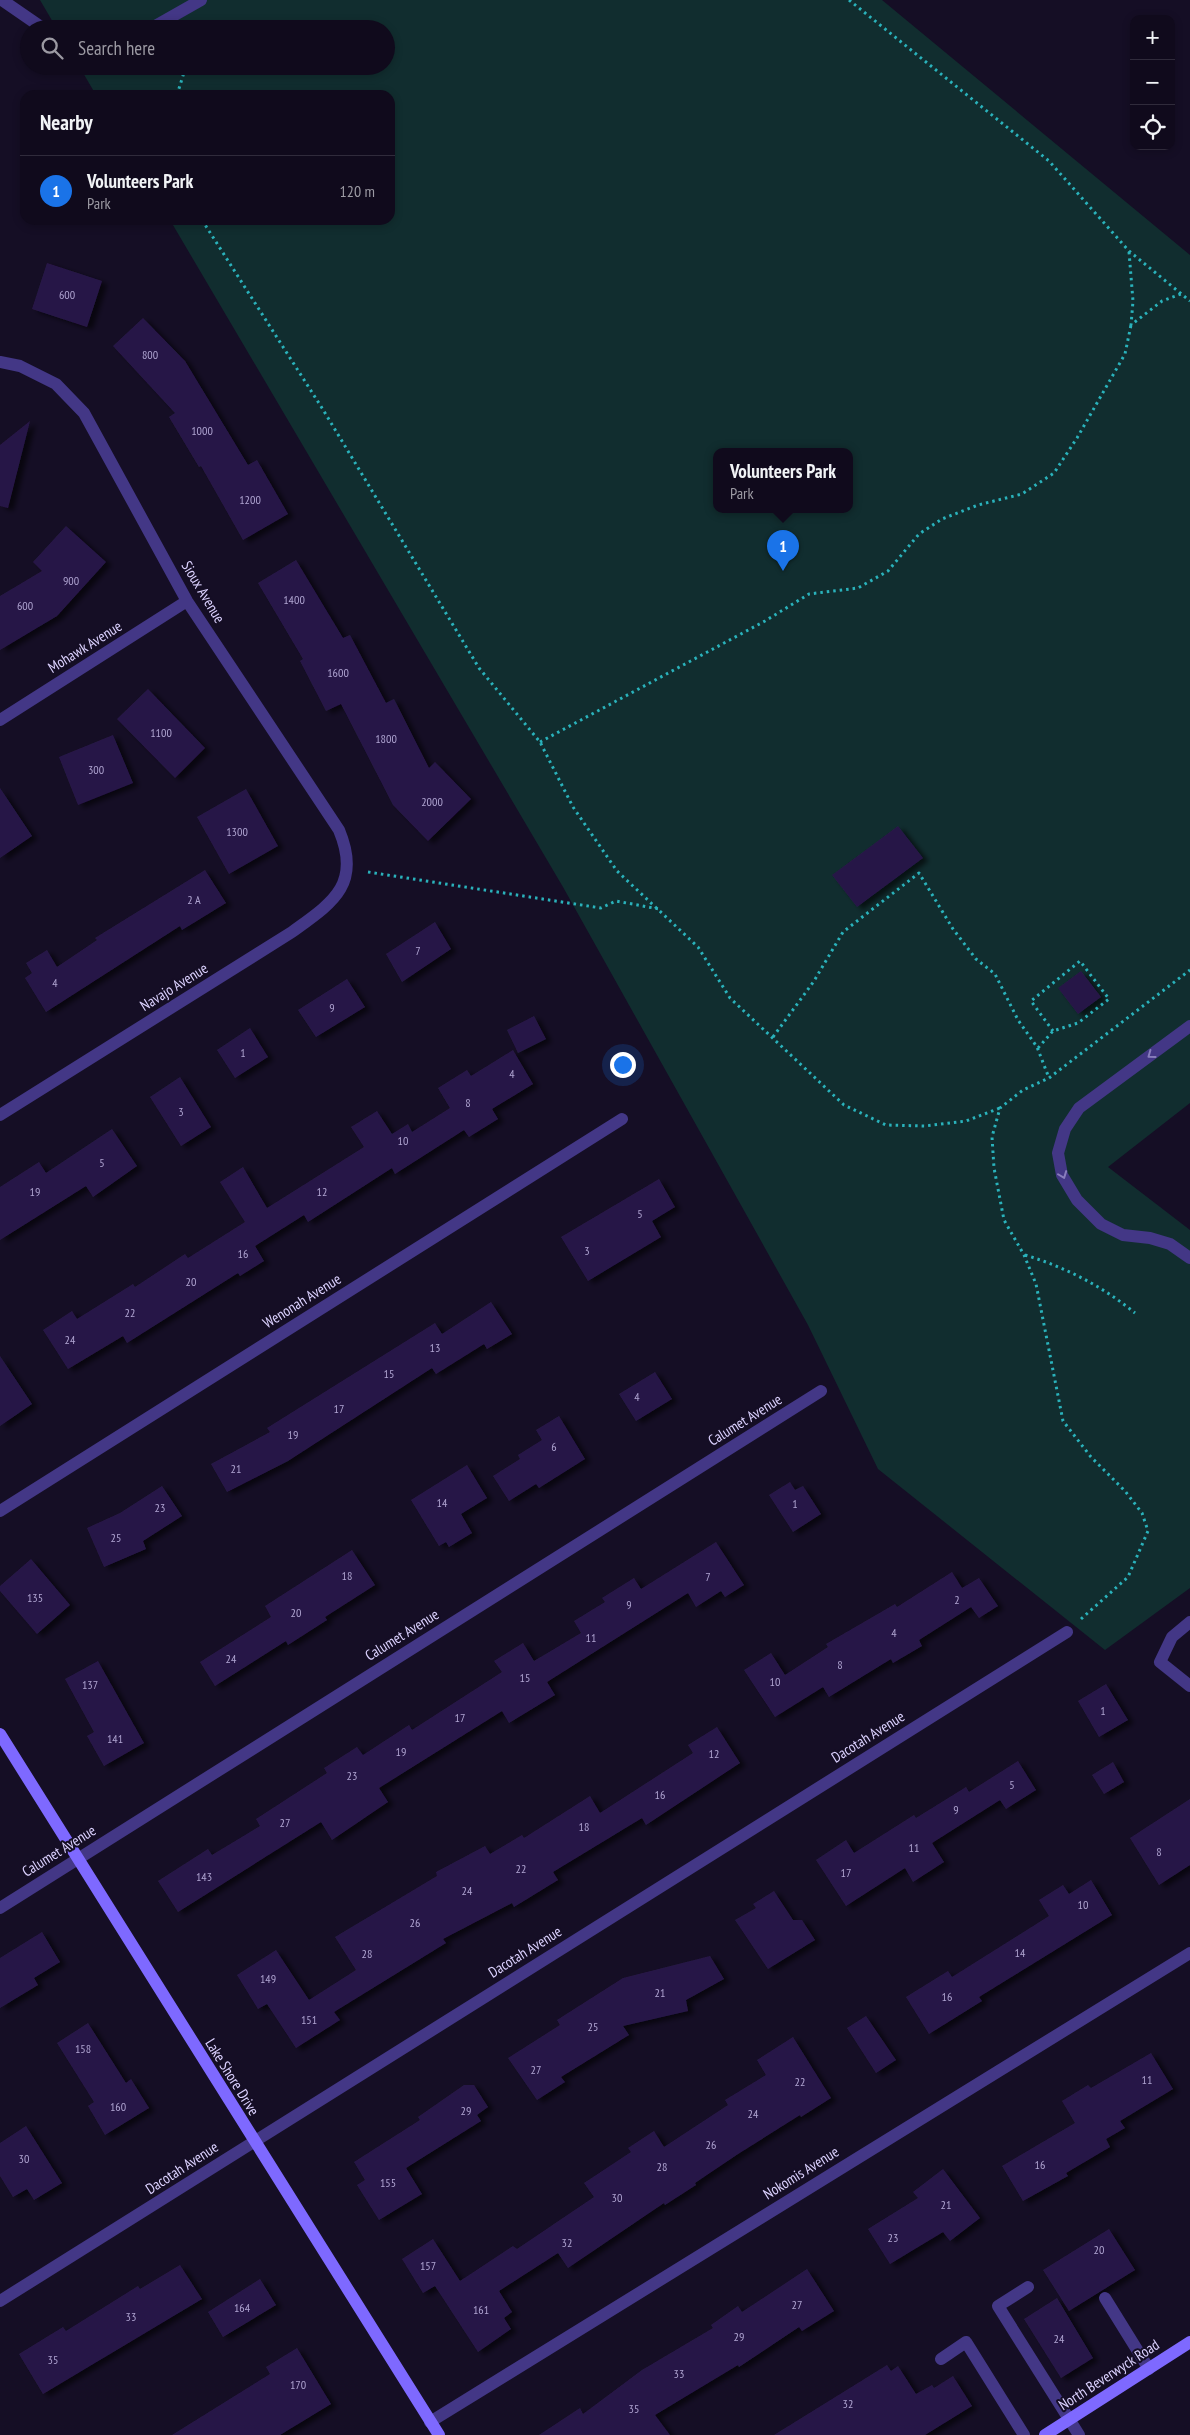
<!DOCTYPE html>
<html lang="en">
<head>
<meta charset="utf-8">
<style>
  :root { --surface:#100a1c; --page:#191325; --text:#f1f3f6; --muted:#9c9aa3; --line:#302b3b; --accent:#1a73e8 }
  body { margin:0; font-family:"PT Sans Narrow",sans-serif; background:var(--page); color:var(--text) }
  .controls { position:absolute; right:15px; top:15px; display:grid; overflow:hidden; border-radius:10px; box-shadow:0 2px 8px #0003 }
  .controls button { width:45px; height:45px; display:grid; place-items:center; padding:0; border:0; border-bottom:1px solid var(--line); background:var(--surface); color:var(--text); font:25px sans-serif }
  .you { position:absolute; left:622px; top:1064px; width:18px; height:18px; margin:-12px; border:4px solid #fff; border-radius:50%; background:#1a73e8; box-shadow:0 0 0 8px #1a73e833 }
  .badge { display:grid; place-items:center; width:32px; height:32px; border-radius:50%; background:var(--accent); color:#fff; font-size:16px; font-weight:700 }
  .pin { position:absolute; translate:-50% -41px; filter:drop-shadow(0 1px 2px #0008) }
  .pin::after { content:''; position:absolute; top:26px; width:18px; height:15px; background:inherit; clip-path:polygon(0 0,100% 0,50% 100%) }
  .popup { position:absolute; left:713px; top:448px; width:140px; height:65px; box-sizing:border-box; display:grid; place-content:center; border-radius:10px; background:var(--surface); filter:drop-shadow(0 1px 4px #0005); font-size:16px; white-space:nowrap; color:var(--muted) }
  .popup b { font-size:19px; color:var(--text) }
  .popup::after { content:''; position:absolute; left:50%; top:100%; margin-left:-10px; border:10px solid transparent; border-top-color:var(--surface) }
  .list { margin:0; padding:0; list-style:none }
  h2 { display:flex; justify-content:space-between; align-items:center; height:65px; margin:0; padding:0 20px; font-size:21px }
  h2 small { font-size:16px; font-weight:400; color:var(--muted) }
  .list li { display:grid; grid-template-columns:32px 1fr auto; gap:15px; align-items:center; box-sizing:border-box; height:70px; padding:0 20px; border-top:1px solid var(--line) }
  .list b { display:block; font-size:19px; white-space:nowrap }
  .list p { margin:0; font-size:16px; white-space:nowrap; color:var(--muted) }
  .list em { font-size:16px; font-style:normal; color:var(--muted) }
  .icon { flex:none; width:28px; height:28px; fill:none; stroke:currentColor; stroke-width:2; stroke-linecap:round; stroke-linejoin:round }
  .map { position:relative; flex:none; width:1190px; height:2435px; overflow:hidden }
  .search { position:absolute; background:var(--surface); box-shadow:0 2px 8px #0003; left:20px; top:20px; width:375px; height:55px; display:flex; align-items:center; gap:12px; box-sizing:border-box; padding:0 18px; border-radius:28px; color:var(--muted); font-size:19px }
  .panel { position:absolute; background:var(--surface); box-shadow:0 2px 8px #0003; left:20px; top:90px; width:375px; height:135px; border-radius:15px }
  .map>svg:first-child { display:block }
  .green { fill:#112d2f; fill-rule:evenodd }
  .building { fill:#281947; filter:url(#shadow) }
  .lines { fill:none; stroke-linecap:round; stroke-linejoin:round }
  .path { stroke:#2ab2bb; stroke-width:3; stroke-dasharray:2.5 4; stroke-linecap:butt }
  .lane { stroke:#433786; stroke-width:12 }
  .street { stroke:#433786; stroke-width:12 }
  .secondary { stroke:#7e69ff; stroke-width:12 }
  .oneway { stroke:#887dbc }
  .labels { text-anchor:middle; stroke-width:4; stroke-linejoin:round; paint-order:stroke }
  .number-label { font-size:12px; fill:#afa4d1 }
  .street-label { font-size:15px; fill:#dcd2ff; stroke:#150e25 }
</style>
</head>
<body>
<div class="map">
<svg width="1190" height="2435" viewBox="0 0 1190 2435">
  <defs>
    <filter id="shadow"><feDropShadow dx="5.5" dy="3" stdDeviation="2.5" flood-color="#0009"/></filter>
  </defs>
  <rect width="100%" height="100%" fill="#150e25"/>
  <path class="green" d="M 40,0 L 882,0 L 1190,255 L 1190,1103 L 1108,1167 L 1190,1230 L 1190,1588 L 1105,1650 L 878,1469 L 808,1325 L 563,887 L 170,220 L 390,220 L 390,95 L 96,95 L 79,66 L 386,66 L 386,29 L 57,29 ZM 717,452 L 849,452 L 849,510 L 717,510 Z"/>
  <path class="building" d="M 47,263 L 102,281 L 87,327 L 32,309 Z
    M 143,318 L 185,361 L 248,465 L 257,460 L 288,514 L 243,540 L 201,466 L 199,467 L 169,417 L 175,413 L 113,346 Z
    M 30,421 L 8,508 L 0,506 L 0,445 Z
    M 66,526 L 106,562 L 57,616 L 0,650 L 0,596 L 42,571 L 33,562 Z
    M 296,560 L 343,638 L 350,635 L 386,703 L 394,699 L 429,768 L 435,762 L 471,799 L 428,841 L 393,805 L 341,704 L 326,711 L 300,661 L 303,659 L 258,583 Z
    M 148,689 L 205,748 L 175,778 L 117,719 Z
    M 113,735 L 133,783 L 78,805 L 59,757 Z
    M 0,788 L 32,836 L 0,858 Z
    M 246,789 L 278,846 L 229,874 L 197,817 Z
    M 898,826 L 923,858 L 857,907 L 832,875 Z
    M 205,870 L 226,903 L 182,930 L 180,926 L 46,1012 L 25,978 L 32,973 L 26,963 L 47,950 L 57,967 L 97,940 L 95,938 Z
    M 435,922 L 451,949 L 402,982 L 386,954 Z
    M 1081,971 L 1101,997 L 1078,1014 L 1058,988 Z
    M 347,979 L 365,1007 L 316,1037 L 298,1010 Z
    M 534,1016 L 546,1039 L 518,1053 L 507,1030 Z
    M 250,1028 L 268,1057 L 235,1078 L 217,1050 Z
    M 513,1050 L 533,1084 L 492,1109 L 498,1119 L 469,1137 L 464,1130 L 395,1174 L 392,1168 L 308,1222 L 304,1215 L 255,1246 L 264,1261 L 240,1276 L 238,1273 L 127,1343 L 123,1336 L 68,1369 L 43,1330 L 72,1311 L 77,1319 L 133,1284 L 135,1287 L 185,1254 L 188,1258 L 245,1222 L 220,1182 L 243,1167 L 267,1208 L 364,1147 L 351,1127 L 377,1111 L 392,1134 L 408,1124 L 412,1132 L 450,1108 L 438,1088 L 467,1070 L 471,1076 Z
    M 180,1077 L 211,1127 L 181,1146 L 150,1097 Z
    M 112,1129 L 137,1166 L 93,1197 L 86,1186 L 0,1240 L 0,1187 L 39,1162 L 46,1173 Z
    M 659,1179 L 675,1207 L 652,1221 L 661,1237 L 588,1281 L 561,1237 Z
    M 491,1302 L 512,1334 L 487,1349 L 484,1344 L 436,1374 L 432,1368 L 288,1461 L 227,1492 L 211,1464 L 270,1432 L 267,1428 L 435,1323 L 442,1334 Z
    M 0,1356 L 32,1404 L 0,1426 Z
    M 655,1372 L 672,1399 L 636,1421 L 619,1394 Z
    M 559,1416 L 585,1459 L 539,1488 L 536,1484 L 509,1501 L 493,1476 L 520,1459 L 518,1455 L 542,1440 L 536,1430 Z
    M 467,1465 L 487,1498 L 461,1514 L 472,1533 L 449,1547 L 446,1542 L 439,1546 L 411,1500 Z
    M 790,1482 L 795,1490 L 803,1486 L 821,1514 L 793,1532 L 769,1495 Z
    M 162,1486 L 182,1516 L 143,1541 L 146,1549 L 104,1567 L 87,1528 L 120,1513 Z
    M 716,1542 L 744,1585 L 725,1597 L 721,1591 L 696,1607 L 688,1593 L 547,1682 L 555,1695 L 509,1723 L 502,1711 L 379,1788 L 388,1802 L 332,1840 L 321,1822 L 178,1912 L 158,1881 L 208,1849 L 212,1855 L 260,1826 L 256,1819 L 327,1773 L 324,1768 L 357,1747 L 363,1755 L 409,1725 L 412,1730 L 502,1672 L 494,1661 L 523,1643 L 534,1661 L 581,1633 L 574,1621 L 605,1602 L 602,1598 L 634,1578 L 641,1589 Z
    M 352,1550 L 375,1585 L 325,1617 L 327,1620 L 288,1645 L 286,1641 L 215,1686 L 200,1662 L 271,1617 L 265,1606 Z
    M 31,1559 L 70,1605 L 37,1634 L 0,1591 L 0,1586 Z
    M 952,1572 L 962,1588 L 979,1578 L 998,1606 L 979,1618 L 971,1607 L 919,1640 L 922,1646 L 893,1663 L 891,1659 L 829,1697 L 823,1687 L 775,1717 L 744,1670 L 771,1653 L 785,1675 L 828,1647 L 826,1644 L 895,1604 L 897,1607 Z
    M 98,1661 L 144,1743 L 104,1766 L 87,1736 L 94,1732 L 65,1679 Z
    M 1106,1684 L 1128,1720 L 1099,1737 L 1078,1701 Z
    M 717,1727 L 740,1763 L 646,1825 L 642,1818 L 553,1872 L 558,1880 L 514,1907 L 512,1903 L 443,1939 L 446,1943 L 334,2012 L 340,2020 L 296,2048 L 267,2004 L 258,2009 L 237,1975 L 276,1950 L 309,2000 L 356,1970 L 335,1937 L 437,1876 L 436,1872 L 485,1846 L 490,1854 L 522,1835 L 524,1838 L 590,1796 L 600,1813 L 693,1753 L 688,1745 Z
    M 1018,1761 L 1036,1790 L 1006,1809 L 1000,1800 L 932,1843 L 944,1862 L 913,1882 L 905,1868 L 846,1906 L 816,1860 L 846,1840 L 854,1853 L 914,1815 L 916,1818 L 966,1787 L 969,1792 Z
    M 1113,1762 L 1124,1782 L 1104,1794 L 1092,1775 Z
    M 1190,1799 L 1190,1865 L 1159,1885 L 1130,1838 Z
    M 1091,1880 L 1112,1915 L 979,1997 L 982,2001 L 929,2034 L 906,1997 L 948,1971 L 952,1977 L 1049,1916 L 1039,1900 L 1063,1885 L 1069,1894 Z
    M 774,1891 L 793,1920 L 802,1920 L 815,1940 L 768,1969 L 735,1920 L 756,1908 L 753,1904 Z
    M 42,1932 L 60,1962 L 34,1978 L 38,1985 L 0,2008 L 0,1958 Z
    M 710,1956 L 724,1979 L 686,2000 L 688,2011 L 623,2026 L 629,2035 L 561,2077 L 565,2082 L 537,2100 L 508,2058 L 560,2025 L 557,2020 L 623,1978 Z
    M 866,2016 L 896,2060 L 876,2073 L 847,2028 Z
    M 88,2023 L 126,2083 L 131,2079 L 149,2108 L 105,2135 L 88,2106 L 94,2102 L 57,2043 Z
    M 793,2037 L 831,2098 L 801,2117 L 800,2115 L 738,2154 L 695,2183 L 696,2185 L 665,2205 L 664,2203 L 568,2268 L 558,2253 L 499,2291 L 512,2312 L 504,2318 L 511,2329 L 478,2352 L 435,2286 L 423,2293 L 402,2259 L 433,2239 L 460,2281 L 513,2246 L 517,2249 L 594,2197 L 584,2183 L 631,2152 L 628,2148 L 654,2131 L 664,2147 L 728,2105 L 725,2100 L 766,2075 L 757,2060 Z
    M 1151,2053 L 1173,2089 L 1120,2121 L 1125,2128 L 1106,2139 L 1110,2147 L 1066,2173 L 1068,2176 L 1023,2201 L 1002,2166 L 1075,2123 L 1062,2101 L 1088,2085 L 1091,2088 Z
    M 464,2085 L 474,2085 L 488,2107 L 477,2115 L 481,2121 L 406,2168 L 422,2194 L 379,2220 L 357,2185 L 365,2180 L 354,2162 L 420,2120 L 418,2117 Z
    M 26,2126 L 62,2183 L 34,2200 L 27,2189 L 13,2197 L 0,2176 L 0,2143 Z
    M 943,2169 L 980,2218 L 950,2241 L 943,2232 L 890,2264 L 868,2229 L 918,2198 L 913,2192 Z
    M 1109,2229 L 1135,2270 L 1069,2311 L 1043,2270 Z
    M 180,2265 L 202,2299 L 43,2394 L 19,2354 L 63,2327 L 66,2331 L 138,2286 L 140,2289 Z
    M 807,2269 L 834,2311 L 802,2331 L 799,2327 L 739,2367 L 738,2365 L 655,2415 L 670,2435 L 539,2435 L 580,2408 L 583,2414 L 642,2370 L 713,2328 L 711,2325 L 738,2306 L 742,2312 Z
    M 260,2279 L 276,2305 L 223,2337 L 208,2312 Z
    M 1057,2298 L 1093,2358 L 1061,2378 L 1024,2319 Z
    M 297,2348 L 331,2404 L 280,2435 L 172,2435 L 270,2374 L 266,2367 Z
    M 887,2365 L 891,2371 L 898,2366 L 916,2394 L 932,2385 L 934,2388 L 953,2376 L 972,2406 L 925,2435 L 774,2435 Z"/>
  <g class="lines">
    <path class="path" d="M 849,0 L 1049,161 L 1129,251 L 1190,301
      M 177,95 L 186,66
      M 202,220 L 322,408 L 479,668 L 540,742 L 573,807 L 617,871 L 698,947 L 730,998 L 844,1105 L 886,1125 L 925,1126 L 966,1121 L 1000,1108
      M 1129,252 L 1133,301 L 1131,325 L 1162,301 L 1181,294
      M 540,742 L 765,621 L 809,594 L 858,588 L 888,571 L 919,534 L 942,519 L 978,505 L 1022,494 L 1054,473 L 1077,438 L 1125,354 L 1131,325
      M 368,872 L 601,908 L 616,901 L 659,909
      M 773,1037 L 814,981 L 843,932 L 919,873 L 953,929 L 976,959 L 995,974 L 1018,1020 L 1037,1047 L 1049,1078
      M 1038,1048 L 1053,1031 L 1078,1023 L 1109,999 L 1080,961 L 1031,1001 L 1053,1031
      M 1025,1255 C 1065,1267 1102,1286 1135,1313
      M 1081,1619 L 1128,1577 L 1148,1531 L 1142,1513 L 1125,1491 L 1091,1457 L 1063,1421 L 1036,1284 L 1024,1255 L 1004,1220 L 994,1168 L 992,1137 L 1000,1108 L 1023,1090 L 1049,1078 L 1190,970"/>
    <path class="lane" d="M 1190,1026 L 1079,1108 L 1065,1129 L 1058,1153 L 1062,1175 L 1077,1200 L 1101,1224 L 1123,1235 L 1150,1238 L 1170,1244 L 1190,1258
      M 1190,1622 L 1172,1637 L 1160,1662 L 1190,1686
      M 1028,2287 L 998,2306 L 1079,2435
      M 1105,2298 L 1149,2369
      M 941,2359 L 966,2342 L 1024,2435"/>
    <path class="street" d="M 2,0 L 44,29
      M 150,29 L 201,0
      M 0,362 L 20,366 L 56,384 L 84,413 L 187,601 L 339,830 C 362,885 332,903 292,932 L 0,1115
      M 0,720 L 187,601
      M 0,1511 L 622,1119
      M 0,1908 L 821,1391
      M 0,2301 L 1067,1632
      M 430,2422 L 1190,1953"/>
    <path class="secondary" d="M 0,1734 L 439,2435
      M 1045,2435 L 1190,2342"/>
  </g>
  <defs><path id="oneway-chevron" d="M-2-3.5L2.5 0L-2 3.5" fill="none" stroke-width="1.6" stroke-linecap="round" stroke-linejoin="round" transform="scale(1.25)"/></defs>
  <g class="oneway">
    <use href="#oneway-chevron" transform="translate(1151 1055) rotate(144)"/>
    <use href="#oneway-chevron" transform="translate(1063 1175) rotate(69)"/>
  </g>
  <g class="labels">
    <g class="number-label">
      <text x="67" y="299">600</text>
      <text x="150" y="359">800</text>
      <text x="202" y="435">1000</text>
      <text x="250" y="504">1200</text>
      <text x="71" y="585">900</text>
      <text x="294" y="604">1400</text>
      <text x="25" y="610">600</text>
      <text x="338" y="677">1600</text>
      <text x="161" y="737">1100</text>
      <text x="386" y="743">1800</text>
      <text x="96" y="774">300</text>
      <text x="432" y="806">2000</text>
      <text x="237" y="836">1300</text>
      <text x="194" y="904">2 A</text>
      <text x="418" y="955">7</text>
      <text x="55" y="987">4</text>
      <text x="332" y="1012">9</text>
      <text x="243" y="1057">1</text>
      <text x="512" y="1078">4</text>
      <text x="468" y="1107">8</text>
      <text x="181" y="1116">3</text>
      <text x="403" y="1145">10</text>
      <text x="102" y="1167">5</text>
      <text x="35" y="1196">19</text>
      <text x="322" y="1196">12</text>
      <text x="640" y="1218">5</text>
      <text x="587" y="1255">3</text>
      <text x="243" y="1258">16</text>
      <text x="191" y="1286">20</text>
      <text x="130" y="1317">22</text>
      <text x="70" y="1344">24</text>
      <text x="435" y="1352">13</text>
      <text x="389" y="1378">15</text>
      <text x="637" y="1401">4</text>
      <text x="339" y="1413">17</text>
      <text x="293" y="1439">19</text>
      <text x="554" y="1451">6</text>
      <text x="236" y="1473">21</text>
      <text x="442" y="1507">14</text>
      <text x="795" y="1508">1</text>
      <text x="160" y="1512">23</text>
      <text x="116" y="1542">25</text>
      <text x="347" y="1580">18</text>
      <text x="708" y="1581">7</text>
      <text x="35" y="1602">135</text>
      <text x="957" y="1604">2</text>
      <text x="629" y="1609">9</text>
      <text x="296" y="1617">20</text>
      <text x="894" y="1637">4</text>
      <text x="591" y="1642">11</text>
      <text x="231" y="1663">24</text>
      <text x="840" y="1669">8</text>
      <text x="525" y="1682">15</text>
      <text x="775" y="1686">10</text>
      <text x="90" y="1689">137</text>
      <text x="1103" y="1715">1</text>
      <text x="460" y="1722">17</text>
      <text x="115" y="1743">141</text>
      <text x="401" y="1756">19</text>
      <text x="714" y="1758">12</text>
      <text x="352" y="1780">23</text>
      <text x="1012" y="1789">5</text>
      <text x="660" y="1799">16</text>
      <text x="956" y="1814">9</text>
      <text x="285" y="1827">27</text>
      <text x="584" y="1831">18</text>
      <text x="914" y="1852">11</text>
      <text x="1159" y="1856">8</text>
      <text x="521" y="1873">22</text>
      <text x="846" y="1877">17</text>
      <text x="204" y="1881">143</text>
      <text x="467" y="1895">24</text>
      <text x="1083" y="1909">10</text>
      <text x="415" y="1927">26</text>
      <text x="1020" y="1957">14</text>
      <text x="367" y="1958">28</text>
      <text x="268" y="1983">149</text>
      <text x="660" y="1997">21</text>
      <text x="947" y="2001">16</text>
      <text x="309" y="2024">151</text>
      <text x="593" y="2031">25</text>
      <text x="83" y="2053">158</text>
      <text x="536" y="2074">27</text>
      <text x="1147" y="2084">11</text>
      <text x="800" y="2086">22</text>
      <text x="118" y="2111">160</text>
      <text x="466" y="2115">29</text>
      <text x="753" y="2118">24</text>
      <text x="711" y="2149">26</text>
      <text x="24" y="2163">30</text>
      <text x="1040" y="2169">16</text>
      <text x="662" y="2171">28</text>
      <text x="388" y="2187">155</text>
      <text x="617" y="2202">30</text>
      <text x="946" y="2209">21</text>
      <text x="893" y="2242">23</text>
      <text x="567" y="2247">32</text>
      <text x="1099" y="2254">20</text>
      <text x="428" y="2270">157</text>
      <text x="797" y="2309">27</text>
      <text x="242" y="2312">164</text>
      <text x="481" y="2314">161</text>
      <text x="131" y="2321">33</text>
      <text x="739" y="2341">29</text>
      <text x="1059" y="2343">24</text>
      <text x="53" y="2364">35</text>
      <text x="679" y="2378">33</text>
      <text x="298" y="2389">170</text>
      <text x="848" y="2408">32</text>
      <text x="634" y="2413">35</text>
    </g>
    <g class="street-label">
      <text transform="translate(203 592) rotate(59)" y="5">Sioux Avenue</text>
      <text transform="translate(85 647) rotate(-32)" y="5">Mohawk Avenue</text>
      <text transform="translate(174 987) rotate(-32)" y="5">Navajo Avenue</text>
      <text transform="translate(302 1301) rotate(-32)" y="5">Wenonah Avenue</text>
      <text transform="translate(745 1420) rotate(-32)" y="5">Calumet Avenue</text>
      <text transform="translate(402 1635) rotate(-32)" y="5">Calumet Avenue</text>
      <text transform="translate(868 1737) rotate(-32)" y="5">Dacotah Avenue</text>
      <text transform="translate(59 1851) rotate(-32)" y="5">Calumet Avenue</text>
      <text transform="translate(525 1952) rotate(-32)" y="5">Dacotah Avenue</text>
      <text transform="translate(232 2077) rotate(58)" y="5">Lake Shore Drive</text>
      <text transform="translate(182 2168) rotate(-33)" y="5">Dacotah Avenue</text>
      <text transform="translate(801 2173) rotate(-32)" y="5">Nokomis Avenue</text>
      <text transform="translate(1109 2375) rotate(-33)" y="5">North Beverwyck Road</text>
    </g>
  </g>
</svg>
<div class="controls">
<button>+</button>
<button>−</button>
<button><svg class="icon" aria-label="locate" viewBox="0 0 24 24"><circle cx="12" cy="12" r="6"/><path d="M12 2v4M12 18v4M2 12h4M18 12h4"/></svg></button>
</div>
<div class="you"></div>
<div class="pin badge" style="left:783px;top:571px">1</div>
<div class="popup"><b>Volunteers Park</b>Park</div>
<div class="search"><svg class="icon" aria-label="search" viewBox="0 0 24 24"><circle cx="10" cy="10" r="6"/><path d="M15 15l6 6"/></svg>Search here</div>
<section class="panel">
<h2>Nearby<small></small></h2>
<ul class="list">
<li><span class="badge">1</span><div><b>Volunteers Park</b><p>Park</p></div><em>120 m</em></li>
</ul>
</section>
</div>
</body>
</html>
